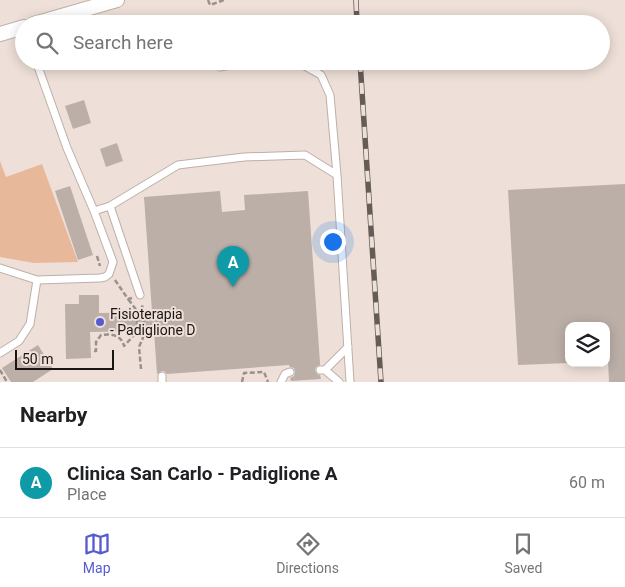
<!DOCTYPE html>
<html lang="en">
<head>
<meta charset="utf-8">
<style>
  :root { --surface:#fff; --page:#f6f6f6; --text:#202124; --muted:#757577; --line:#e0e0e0; --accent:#575bd2 }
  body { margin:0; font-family:Roboto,sans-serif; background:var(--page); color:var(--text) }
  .controls { position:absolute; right:15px; bottom:15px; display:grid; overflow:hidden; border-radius:10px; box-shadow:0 2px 12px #0003 }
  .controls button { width:45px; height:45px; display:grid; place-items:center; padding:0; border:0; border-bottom:1px solid var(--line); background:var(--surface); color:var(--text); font:25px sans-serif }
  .scale { position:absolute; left:15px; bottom:12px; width:99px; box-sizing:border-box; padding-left:5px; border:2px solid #1a1513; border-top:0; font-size:14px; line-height:18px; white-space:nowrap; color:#1a1513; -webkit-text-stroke:4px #eee0d8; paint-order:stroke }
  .you { position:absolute; left:332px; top:241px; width:18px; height:18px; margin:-12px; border:4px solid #fff; border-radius:50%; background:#1a73e8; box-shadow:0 0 0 8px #1a73e833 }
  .badge { display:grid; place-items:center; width:32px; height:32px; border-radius:50%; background:var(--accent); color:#fff; font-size:16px; font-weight:700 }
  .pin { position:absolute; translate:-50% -41px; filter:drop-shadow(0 1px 2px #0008) }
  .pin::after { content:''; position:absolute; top:26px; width:18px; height:15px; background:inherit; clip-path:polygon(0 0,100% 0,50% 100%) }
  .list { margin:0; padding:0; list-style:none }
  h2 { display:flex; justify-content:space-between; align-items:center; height:65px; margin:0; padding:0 20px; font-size:21px }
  h2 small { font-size:16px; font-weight:400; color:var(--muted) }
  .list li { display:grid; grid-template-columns:32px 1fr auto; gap:15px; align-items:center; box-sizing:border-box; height:70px; padding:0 20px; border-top:1px solid var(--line) }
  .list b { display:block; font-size:19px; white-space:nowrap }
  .list p { margin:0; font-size:16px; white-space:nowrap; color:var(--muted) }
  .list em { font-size:16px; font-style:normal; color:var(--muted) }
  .icon { flex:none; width:28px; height:28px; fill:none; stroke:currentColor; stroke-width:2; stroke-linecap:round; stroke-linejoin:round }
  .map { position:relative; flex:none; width:625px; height:382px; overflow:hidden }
  .search { position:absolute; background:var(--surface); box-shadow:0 2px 12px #0003; left:15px; right:15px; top:15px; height:55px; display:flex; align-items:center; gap:12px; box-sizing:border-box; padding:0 18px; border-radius:28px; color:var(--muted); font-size:19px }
  .sheet { height:135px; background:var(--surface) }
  nav { display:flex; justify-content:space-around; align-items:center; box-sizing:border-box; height:70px; border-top:1px solid var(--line); background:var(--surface); font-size:14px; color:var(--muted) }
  nav a { display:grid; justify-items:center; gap:2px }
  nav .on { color:var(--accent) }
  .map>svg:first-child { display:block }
  .green { fill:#e8b89b }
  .building { fill:#bcafa8 }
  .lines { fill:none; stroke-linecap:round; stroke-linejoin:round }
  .lane-casing { stroke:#bdb0a8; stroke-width:9 }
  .street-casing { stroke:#bdb0a8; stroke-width:16 }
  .path { stroke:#9b918b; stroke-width:2.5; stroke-dasharray:5 2.5; stroke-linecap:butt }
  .lane { stroke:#fff; stroke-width:7 }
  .street { stroke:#fff; stroke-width:14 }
  .rail-casing { stroke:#645c57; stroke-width:5.5 }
  .rail { stroke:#eee0d8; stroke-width:4; stroke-dasharray:11; stroke-linecap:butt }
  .poi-dot { fill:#575bd2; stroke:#eee0d8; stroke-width:2 }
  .labels { text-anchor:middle; stroke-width:4; stroke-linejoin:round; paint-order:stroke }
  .poi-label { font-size:14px; fill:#1a1513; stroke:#eee0d8; text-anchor:start }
</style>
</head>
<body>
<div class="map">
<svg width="625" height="382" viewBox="0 0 625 382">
  <rect width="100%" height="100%" fill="#eee0d8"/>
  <path class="green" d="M 0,161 L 6,177 L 42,164 L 78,262 L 34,263 L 0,257 Z"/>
  <path class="building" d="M 84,100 L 91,123 L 73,129 L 65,106 Z
    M 117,143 L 123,161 L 106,167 L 100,149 Z
    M 625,184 L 625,382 L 609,382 L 608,360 L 606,360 L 606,326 L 569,326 L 569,363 L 518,365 L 508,190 Z
    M 70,186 L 93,255 L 78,260 L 55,191 Z
    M 220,191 L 222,212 L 245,210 L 244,195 L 308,191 L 320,363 L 320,365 L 316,367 L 315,370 L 317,374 L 320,375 L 321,379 L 291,381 L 290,378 L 294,376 L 295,372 L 294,368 L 290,367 L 289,365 L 167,374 L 164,371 L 162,371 L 157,374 L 154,331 L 90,332 L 91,358 L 66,359 L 65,304 L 79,304 L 79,295 L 99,295 L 99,313 L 152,312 L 144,197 Z
    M 38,345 L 53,369 L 33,382 L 11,382 L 2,368 Z"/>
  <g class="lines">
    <g class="lane-casing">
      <path id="lane" d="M 296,61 L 321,75 L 330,95 L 337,175
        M 220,67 L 241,63 L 278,61
        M 110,206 L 140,295
        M 94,211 L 110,206 L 178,165 L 244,157 L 305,155 L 337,175 L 350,382
        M 0,268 L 37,280
        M 0,353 L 19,341 L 30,324 L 37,280 L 100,278 L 105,277 L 109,274 L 113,262 L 94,211 L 67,148 L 36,61
        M 320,370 L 325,370 L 339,382
        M 325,370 L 348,347
        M 162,376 L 162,382
        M 281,382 L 285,374 L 290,372"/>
    </g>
    <g class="street-casing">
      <path id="street" d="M 34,24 L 117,0
        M 0,34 L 24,27"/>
    </g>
    <path class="path" d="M 208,0 L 210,5 L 224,0
      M 97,256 L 100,266
      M 115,280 L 128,299 L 132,298
      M 143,315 L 150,314
      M 94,351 L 96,351 L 96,342 L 101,335 C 111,334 121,334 124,346 L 137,332 L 137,311 L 128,299
      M 141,369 L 139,347 L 145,333 L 142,304
      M 0,370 L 7,382
      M 242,382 L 244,373 L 264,372 L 268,382"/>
    <use href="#lane" class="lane"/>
    <use href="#street" class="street"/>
    <g class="rail-casing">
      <path id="rail" d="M 356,0 L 357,24
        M 360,61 L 381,382"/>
    </g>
    <use href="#rail" class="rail"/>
  </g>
  <circle class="poi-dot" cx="100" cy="322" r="5"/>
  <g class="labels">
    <g class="poi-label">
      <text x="110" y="319">Fisioterapia<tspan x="110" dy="16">- Padiglione D</tspan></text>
    </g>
  </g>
</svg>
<div class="controls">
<button><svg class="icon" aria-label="layers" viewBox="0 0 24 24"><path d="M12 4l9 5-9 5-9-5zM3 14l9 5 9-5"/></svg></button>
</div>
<div class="scale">50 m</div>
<div class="you"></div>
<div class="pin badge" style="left:233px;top:287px;background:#0f9aa8">A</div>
<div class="search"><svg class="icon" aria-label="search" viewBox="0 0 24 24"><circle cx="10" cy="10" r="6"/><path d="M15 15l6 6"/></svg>Search here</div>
</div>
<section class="sheet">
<h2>Nearby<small></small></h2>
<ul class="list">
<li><span class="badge" style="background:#0f9aa8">A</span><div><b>Clinica San Carlo - Padiglione A</b><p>Place</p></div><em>60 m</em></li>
</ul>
</section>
<nav>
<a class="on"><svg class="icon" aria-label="map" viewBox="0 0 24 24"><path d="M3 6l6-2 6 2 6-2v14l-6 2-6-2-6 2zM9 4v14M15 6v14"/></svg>Map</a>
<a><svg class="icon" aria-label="directions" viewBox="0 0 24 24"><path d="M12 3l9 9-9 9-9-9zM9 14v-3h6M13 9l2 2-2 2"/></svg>Directions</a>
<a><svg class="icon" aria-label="saved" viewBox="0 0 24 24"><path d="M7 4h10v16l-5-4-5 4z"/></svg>Saved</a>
</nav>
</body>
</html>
